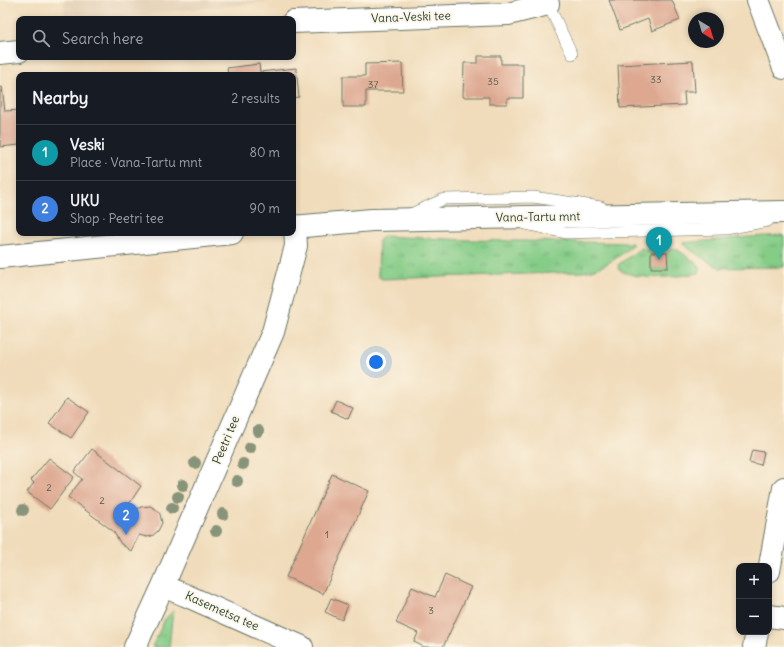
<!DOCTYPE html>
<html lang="en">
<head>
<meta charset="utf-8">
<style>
  :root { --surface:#171b24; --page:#20242c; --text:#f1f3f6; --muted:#9ea1a6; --line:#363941; --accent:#8c9099 }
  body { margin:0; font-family:Delius,sans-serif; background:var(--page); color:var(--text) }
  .controls { position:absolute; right:12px; bottom:12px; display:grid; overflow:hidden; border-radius:8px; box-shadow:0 2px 6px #0003 }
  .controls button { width:36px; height:36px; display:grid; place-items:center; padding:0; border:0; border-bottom:1px solid var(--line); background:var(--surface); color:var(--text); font:20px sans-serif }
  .compass { position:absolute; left:688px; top:12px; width:36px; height:36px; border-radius:50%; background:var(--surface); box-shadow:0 2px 6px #0003; rotate:142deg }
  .you { position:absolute; left:376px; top:362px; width:14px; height:14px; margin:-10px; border:3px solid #fff; border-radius:50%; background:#1a73e8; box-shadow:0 0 0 6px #1a73e833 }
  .badge { display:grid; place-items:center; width:26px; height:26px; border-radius:50%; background:var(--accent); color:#fff; font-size:13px; font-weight:700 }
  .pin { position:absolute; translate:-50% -33px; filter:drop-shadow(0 1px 2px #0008) }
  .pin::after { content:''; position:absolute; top:21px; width:14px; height:12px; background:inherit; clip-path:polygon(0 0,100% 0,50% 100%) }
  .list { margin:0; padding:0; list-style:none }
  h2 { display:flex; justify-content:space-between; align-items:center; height:52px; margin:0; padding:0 16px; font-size:17px }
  h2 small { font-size:13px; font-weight:400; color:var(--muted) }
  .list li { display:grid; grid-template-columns:26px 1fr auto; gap:12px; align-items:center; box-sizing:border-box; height:56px; padding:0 16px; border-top:1px solid var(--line) }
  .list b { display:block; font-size:15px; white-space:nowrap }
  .list p { margin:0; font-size:13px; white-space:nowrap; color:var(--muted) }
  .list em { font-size:13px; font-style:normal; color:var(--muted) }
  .icon { flex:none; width:22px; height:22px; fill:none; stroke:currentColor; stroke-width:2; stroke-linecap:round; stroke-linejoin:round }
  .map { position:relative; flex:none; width:784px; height:647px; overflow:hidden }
  .search { position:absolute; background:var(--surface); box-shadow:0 2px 6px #0003; left:16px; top:16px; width:280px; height:44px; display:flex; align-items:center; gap:10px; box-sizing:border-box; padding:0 14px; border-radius:8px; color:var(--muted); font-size:15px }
  .panel { position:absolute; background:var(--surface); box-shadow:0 2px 6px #0003; left:16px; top:72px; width:280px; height:164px; border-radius:8px }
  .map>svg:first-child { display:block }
  .built { fill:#e2ceb3 }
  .grass { fill:url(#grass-tufts); stroke:#52845e }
  .building { fill:#dda790 }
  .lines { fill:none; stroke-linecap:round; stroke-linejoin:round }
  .service-casing { stroke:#687463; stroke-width:12 }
  .minor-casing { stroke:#687463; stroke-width:24 }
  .tertiary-casing { stroke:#687463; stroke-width:24 }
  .service { stroke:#fff; stroke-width:11 }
  .minor { stroke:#fff; stroke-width:22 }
  .tertiary { stroke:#fff; stroke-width:22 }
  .tree { fill:#88947a }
  .labels { text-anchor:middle; stroke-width:3.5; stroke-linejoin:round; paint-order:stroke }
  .number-label { font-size:10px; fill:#4e584b }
  .street-label { font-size:12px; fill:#1f3d34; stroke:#fcf5e5 }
</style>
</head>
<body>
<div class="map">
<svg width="784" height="647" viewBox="0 0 784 647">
  <defs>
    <pattern id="grass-tufts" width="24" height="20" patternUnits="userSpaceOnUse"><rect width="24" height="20" fill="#85cc87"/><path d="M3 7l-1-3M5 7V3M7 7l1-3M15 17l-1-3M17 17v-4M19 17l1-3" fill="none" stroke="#6ca76f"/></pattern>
  </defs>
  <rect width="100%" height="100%" fill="#fcf5e5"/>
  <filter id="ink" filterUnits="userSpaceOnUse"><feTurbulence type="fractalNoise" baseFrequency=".025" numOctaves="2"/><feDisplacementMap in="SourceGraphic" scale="8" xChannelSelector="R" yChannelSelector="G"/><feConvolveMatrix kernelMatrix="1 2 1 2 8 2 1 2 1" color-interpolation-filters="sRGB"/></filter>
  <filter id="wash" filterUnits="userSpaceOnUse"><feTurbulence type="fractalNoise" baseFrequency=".012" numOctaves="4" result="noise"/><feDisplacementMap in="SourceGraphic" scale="16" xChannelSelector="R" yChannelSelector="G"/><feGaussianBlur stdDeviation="0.9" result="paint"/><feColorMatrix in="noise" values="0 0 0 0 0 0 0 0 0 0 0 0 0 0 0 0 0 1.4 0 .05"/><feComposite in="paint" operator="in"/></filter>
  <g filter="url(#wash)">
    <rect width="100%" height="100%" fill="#f0dbba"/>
    <path class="built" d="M 64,0 L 267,0 L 267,2 L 100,19 L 65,19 Z"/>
    <path class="grass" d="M 784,235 L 784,267 L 721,268 C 713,266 689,249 682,243 L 749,237 Z
      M 382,236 L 469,240 L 632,243 L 632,246 C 615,259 605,268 583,272 L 382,279 L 378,276 L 379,240 Z
      M 641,248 L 651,252 L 651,268 L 667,268 L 667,252 L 673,248 L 678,250 L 699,265 L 701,267 L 699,273 C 673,277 644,282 619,270 L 618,265 Z
      M 173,611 L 169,647 L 152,647 L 165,619 Z"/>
    <g id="blocks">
      <path class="building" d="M 609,0 L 672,0 L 680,20 L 652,31 L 648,19 L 620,30 Z
        M 478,56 L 501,56 L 501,64 L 523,64 L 523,98 L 507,98 L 507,104 L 489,104 L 489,97 L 463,97 L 464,63 L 478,63 Z
        M 693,61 L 695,92 L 684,92 L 685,105 L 620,108 L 618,65 Z
        M 402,63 L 403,91 L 366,91 L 366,107 L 343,107 L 343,76 L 365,76 L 365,64 Z
        M 259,64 L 260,72 L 296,68 L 299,97 L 293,98 L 293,75 L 228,75 L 227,68 Z
        M 0,87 L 2,87 L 5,111 L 19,110 L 19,145 L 0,147 Z
        M 651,252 L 667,252 L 668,268 L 651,268 Z
        M 67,397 L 89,412 L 71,438 L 49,423 Z
        M 336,400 L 353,408 L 348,419 L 331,411 Z
        M 92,449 L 141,486 L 129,504 L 137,509 L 141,507 L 150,506 L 157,510 L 160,514 L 162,523 L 158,531 L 152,536 L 147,537 L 139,535 L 131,551 L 121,544 L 113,531 L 68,497 L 82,479 L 74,472 Z
        M 752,450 L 764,452 L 761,465 L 749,462 Z
        M 49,458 L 74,477 L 50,509 L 27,492 L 34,483 L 31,480 Z
        M 332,474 L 369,491 L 323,594 L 286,577 Z
        M 445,575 L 471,587 L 443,647 L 424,647 L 414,642 L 418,633 L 396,623 L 412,587 L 435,597 Z
        M 331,598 L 348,605 L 342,620 L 325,612 Z"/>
    </g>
  </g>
  <g filter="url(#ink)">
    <use href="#blocks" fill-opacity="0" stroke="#687463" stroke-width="1"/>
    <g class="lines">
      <g class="service-casing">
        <path id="service" d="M 548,4 L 572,54
          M 411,214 L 444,199 L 533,197 L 601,207
          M 525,224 L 566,233 L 726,229 L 768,221"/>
      </g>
      <g class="minor-casing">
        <path id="minor" d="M 758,0 L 784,68
          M 293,22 L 508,14 L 548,4 L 546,0
          M 0,53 L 19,51
          M 769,571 L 784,488
          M 163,586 L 185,595 L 302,647
          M 769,616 L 784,618
          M 135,647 L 163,586 L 273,332 L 296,246 L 295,226
          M 754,647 L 757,632"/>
      </g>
      <g class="tertiary-casing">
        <path id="tertiary" d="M 293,227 L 372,220 L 784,212
          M 0,257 L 232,233"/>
      </g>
      <use href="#service" class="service"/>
      <use href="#minor" class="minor"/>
      <use href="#tertiary" class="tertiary"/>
    </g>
    <g class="tree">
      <circle cx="258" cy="431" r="6"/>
      <circle cx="250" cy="448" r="6"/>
      <circle cx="195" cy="463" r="6"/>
      <circle cx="243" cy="464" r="6"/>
      <circle cx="237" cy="481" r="6"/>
      <circle cx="183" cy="485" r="6"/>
      <circle cx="178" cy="497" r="6"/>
      <circle cx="172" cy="508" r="6"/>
      <circle cx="23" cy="510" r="6"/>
      <circle cx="223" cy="514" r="6"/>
      <circle cx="216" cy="531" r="6"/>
    </g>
  </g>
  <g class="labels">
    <g class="number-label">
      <text x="656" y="83">33</text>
      <text x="493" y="85">35</text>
      <text x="373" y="88">37</text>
      <text x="49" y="491">2</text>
      <text x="102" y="504">2</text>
      <text x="327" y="538">1</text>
      <text x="431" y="614">3</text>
    </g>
    <g class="street-label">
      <text transform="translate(411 17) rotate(-2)" y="4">Vana-Veski tee</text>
      <text transform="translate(538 217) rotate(-1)" y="4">Vana-Tartu mnt</text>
      <text transform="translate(226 440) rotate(-67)" y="4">Peetri tee</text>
      <text transform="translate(222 611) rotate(24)" y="4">Kasemetsa tee</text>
    </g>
  </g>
</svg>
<div class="controls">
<button>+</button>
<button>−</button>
</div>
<svg class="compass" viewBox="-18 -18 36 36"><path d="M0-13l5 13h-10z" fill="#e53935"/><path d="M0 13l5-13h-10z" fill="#9ea1a6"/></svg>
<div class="you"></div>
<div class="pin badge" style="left:659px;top:260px;background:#0f9aa8">1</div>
<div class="pin badge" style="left:126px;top:535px;background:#3f7fe0">2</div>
<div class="search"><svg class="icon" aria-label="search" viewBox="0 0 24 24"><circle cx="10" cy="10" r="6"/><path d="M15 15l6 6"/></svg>Search here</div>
<section class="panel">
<h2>Nearby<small>2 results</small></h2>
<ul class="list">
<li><span class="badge" style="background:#0f9aa8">1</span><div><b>Veski</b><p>Place · Vana-Tartu mnt</p></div><em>80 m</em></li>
<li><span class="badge" style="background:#3f7fe0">2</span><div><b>UKU</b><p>Shop · Peetri tee</p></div><em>90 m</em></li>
</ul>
</section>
</div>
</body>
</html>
